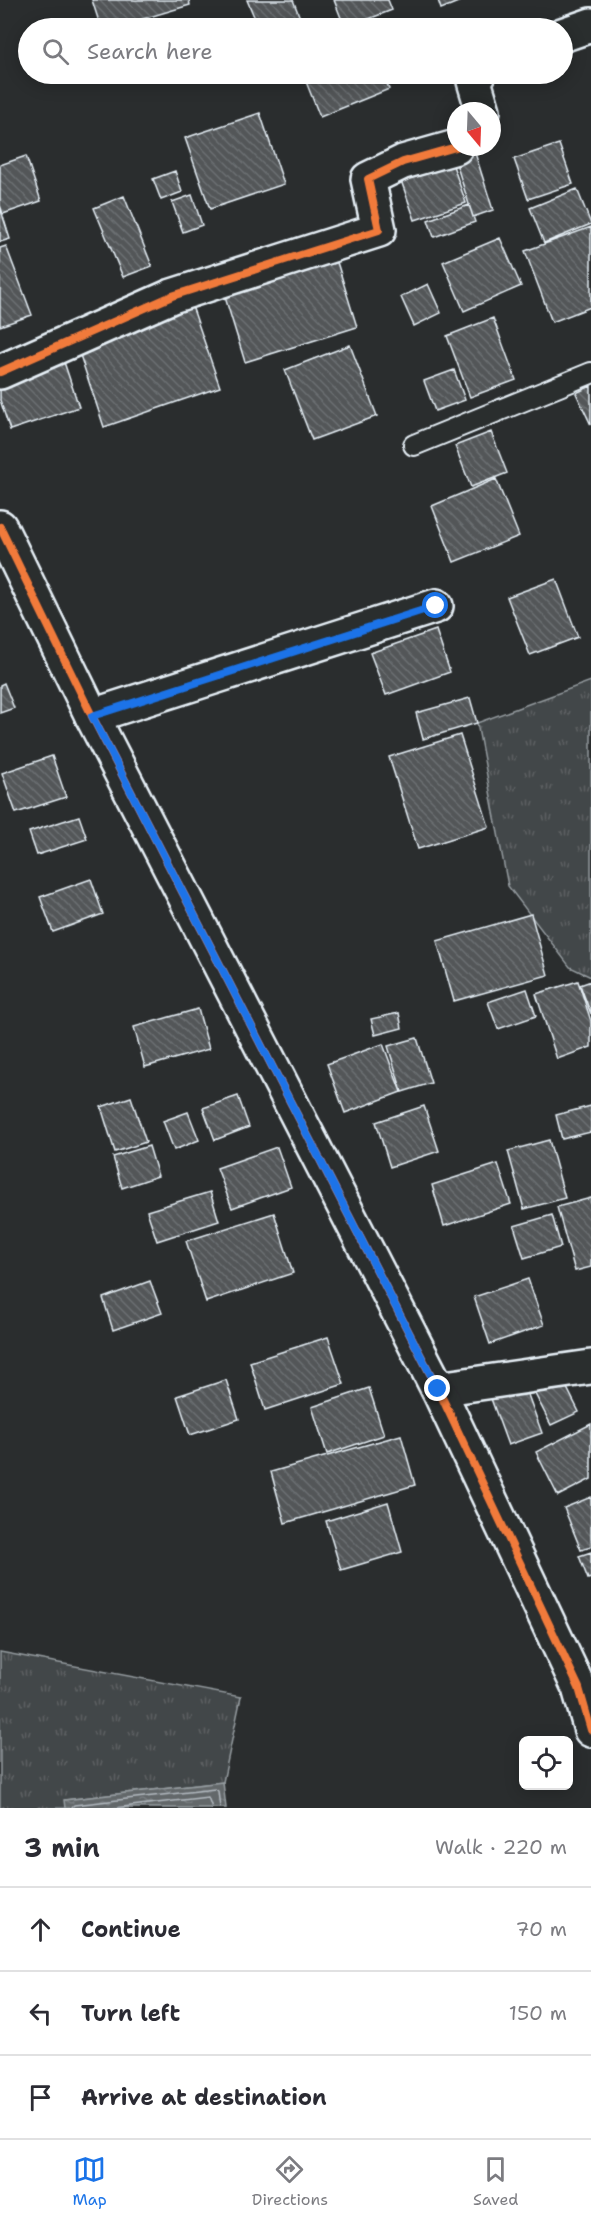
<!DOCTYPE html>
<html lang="en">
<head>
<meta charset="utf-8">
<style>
  :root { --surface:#fff; --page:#f2f2f3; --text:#2b2b33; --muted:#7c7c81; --line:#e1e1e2; --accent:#1a73e8 }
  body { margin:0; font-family:"Shantell Sans",sans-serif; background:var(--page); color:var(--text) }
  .controls { position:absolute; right:18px; bottom:18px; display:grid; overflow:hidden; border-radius:9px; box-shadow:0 3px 15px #0003 }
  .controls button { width:54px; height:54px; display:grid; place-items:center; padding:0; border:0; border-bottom:2px solid var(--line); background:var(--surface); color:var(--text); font:30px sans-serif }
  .compass { position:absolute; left:447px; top:102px; width:54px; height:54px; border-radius:50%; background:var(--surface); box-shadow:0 3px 15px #0003; rotate:161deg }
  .stop { position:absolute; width:18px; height:18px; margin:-14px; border:4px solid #1a73e8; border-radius:50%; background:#fff }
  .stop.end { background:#1a73e8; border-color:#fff; box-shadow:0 2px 6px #0008 }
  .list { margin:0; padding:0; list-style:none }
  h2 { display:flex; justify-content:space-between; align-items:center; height:78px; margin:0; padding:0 24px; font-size:26px }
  h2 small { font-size:20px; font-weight:400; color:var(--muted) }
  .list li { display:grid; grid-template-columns:39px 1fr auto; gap:18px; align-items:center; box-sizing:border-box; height:84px; padding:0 24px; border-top:2px solid var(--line) }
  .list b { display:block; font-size:22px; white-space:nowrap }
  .list em { font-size:20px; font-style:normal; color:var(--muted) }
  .icon { flex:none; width:33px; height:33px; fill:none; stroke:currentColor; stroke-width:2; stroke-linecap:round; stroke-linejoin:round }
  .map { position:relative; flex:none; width:591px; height:1808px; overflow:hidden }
  .search { position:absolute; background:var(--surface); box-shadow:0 3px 15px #0003; left:18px; right:18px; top:18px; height:66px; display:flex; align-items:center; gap:15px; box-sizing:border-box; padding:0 21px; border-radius:33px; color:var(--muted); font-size:22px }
  .sheet { height:330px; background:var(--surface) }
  nav { display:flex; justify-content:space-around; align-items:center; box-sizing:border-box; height:84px; border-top:2px solid var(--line); background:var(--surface); font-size:16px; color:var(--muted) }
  nav a { display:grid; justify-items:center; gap:3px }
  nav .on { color:var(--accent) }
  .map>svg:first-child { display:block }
  .grass { fill:url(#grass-tufts); stroke:#959ca0; stroke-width:1.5 }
  .water { fill:url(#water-ripples); stroke:#989fa3; stroke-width:1.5 }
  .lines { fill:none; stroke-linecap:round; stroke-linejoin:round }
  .shore { stroke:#b3bac0; stroke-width:1.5 }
  .building { fill:url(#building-back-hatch); stroke:#e8f1f8; stroke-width:1.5 }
  .service-casing { stroke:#e8f1f8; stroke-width:24 }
  .minor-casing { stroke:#e8f1f8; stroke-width:38 }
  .tertiary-casing { stroke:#e8f1f8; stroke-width:38 }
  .service { stroke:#2a2d2e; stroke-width:20 }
  .minor { stroke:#2a2d2e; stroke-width:33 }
  .tertiary { stroke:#2a2d2e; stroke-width:33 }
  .cycleway-casing { stroke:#2a2d2e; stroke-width:11 }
  .cycleway { stroke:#f17a3a; stroke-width:8 }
  .route { stroke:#1a73e8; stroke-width:8 }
</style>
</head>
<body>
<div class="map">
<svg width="591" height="1808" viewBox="0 0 591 1808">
  <defs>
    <pattern id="grass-tufts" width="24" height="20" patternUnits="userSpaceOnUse" patternTransform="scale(1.5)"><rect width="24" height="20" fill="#424648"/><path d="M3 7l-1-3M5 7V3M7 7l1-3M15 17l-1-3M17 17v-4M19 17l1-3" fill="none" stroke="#5d6163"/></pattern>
    <pattern id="water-ripples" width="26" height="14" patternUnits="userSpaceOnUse" patternTransform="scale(1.5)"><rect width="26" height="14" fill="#63686b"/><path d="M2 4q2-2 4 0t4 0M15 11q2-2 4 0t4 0" fill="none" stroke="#797e81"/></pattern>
    <pattern id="building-back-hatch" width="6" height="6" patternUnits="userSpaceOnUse" patternTransform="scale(1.5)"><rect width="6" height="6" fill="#535759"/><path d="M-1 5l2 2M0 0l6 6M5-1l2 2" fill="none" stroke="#6c7072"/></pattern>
  </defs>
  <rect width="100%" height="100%" fill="#2a2d2e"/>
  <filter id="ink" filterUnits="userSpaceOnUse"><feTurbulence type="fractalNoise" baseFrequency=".0167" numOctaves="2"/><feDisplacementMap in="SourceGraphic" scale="12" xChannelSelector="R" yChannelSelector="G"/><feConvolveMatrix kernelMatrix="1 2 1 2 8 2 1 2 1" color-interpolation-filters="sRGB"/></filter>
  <g filter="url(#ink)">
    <path class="grass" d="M 591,681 L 591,977 L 570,967 L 508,886 L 477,723 Z
      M 0,1652 L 241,1697 L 223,1782 L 65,1800 L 65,1808 L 0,1808 Z"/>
    <path class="water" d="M 223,1782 L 226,1808 L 65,1808 L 64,1800 Z"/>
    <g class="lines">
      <path class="shore" d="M 71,1808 L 74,1805 L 215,1789 L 218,1791 L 220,1808
        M 114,1808 L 208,1797 L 212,1808"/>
    </g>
    <path class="building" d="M 92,0 L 189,0 L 190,5 L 112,28 L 101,28 Z
      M 247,0 L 293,0 L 304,28 L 259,28 Z
      M 334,0 L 388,0 L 392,10 L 345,28 Z
      M 438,0 L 463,0 L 441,9 Z
      M 303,74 L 383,74 L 389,89 L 320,117 Z
      M 260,113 L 284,184 L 210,209 L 185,138 Z
      M 559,144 L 573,184 L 528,199 L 514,159 Z
      M 475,153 L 493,210 L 473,217 L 455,160 Z
      M 449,154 L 466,203 L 415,220 L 398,172 Z
      M 26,156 L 41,201 L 3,214 L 0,205 L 0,165 Z
      M 175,171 L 182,192 L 161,200 L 153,179 Z
      M 577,189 L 591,224 L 544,243 L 530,208 Z
      M 192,195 L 202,225 L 183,232 L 172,202 Z
      M 124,196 L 152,266 L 123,277 L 94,208 Z
      M 469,205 L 475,222 L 434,237 L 428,220 Z
      M 0,207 L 10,239 L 0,242 Z
      M 591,227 L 591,307 L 552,322 L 525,251 Z
      M 500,238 L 521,286 L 464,311 L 443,262 Z
      M 6,246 L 32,315 L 0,326 L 0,248 Z
      M 337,262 L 357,327 L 245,362 L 225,297 Z
      M 428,284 L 441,313 L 414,326 L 401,297 Z
      M 192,306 L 220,387 L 104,427 L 77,346 Z
      M 493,318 L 516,380 L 470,397 L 447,336 Z
      M 350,345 L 377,416 L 312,440 L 285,370 Z
      M 63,359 L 79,407 L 10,430 L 0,400 L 0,380 Z
      M 454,370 L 465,400 L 435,411 L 424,381 Z
      M 591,386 L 591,425 L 576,393 Z
      M 491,432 L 507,473 L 471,487 L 455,446 Z
      M 496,479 L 519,536 L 454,562 L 432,506 Z
      M 556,579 L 578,637 L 530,655 L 507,597 Z
      M 436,630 L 450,672 L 386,695 L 370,653 Z
      M 4,683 L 14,708 L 0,713 L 0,685 Z
      M 470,698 L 477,723 L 423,739 L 416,713 Z
      M 460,735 L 489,827 L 418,849 L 389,757 Z
      M 52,756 L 66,797 L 16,813 L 2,773 Z
      M 79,816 L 87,839 L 37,855 L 29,832 Z
      M 91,879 L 103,914 L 53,932 L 40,897 Z
      M 531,914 L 548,975 L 454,1001 L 437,941 Z
      M 578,981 L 591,1021 L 591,1047 L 557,1059 L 536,994 Z
      M 591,981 L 591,1014 L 580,985 Z
      M 527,989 L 536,1016 L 498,1029 L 488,1002 Z
      M 198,1009 L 209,1049 L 145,1067 L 134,1027 Z
      M 399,1013 L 402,1028 L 375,1035 L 371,1019 Z
      M 417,1038 L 431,1083 L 402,1092 L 388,1046 Z
      M 383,1044 L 401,1092 L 345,1113 L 327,1064 Z
      M 238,1096 L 249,1127 L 215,1140 L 203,1108 Z
      M 131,1097 L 146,1142 L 115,1152 L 101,1107 Z
      M 424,1106 L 439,1151 L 390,1167 L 376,1122 Z
      M 591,1106 L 591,1132 L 562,1139 L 556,1115 Z
      M 188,1112 L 199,1140 L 174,1150 L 163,1121 Z
      M 549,1140 L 565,1198 L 524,1209 L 508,1151 Z
      M 149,1146 L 158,1176 L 122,1188 L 113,1157 Z
      M 277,1147 L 291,1187 L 232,1208 L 217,1168 Z
      M 498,1164 L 511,1204 L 444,1226 L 432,1185 Z
      M 210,1192 L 219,1221 L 157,1241 L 147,1211 Z
      M 591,1198 L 591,1267 L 575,1271 L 557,1207 Z
      M 274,1213 L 293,1273 L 206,1302 L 186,1241 Z
      M 552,1215 L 561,1247 L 524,1258 L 514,1226 Z
      M 528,1279 L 544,1325 L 490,1344 L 474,1297 Z
      M 150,1281 L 162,1313 L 113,1330 L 103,1298 Z
      M 328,1337 L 344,1384 L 265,1410 L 250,1362 Z
      M 560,1374 L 579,1412 L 551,1425 L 532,1388 Z
      M 226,1380 L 239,1419 L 190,1435 L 177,1396 Z
      M 524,1384 L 542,1433 L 508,1445 L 490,1396 Z
      M 369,1388 L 384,1435 L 327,1454 L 312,1407 Z
      M 591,1424 L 591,1479 L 558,1496 L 536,1452 Z
      M 401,1435 L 415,1485 L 285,1523 L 271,1472 Z
      M 591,1497 L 591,1547 L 581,1550 L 564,1508 Z
      M 388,1502 L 402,1552 L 341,1570 L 326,1521 Z
      M 591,1552 L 591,1578 L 588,1579 L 579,1556 Z"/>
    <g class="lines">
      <g class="service-casing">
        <path id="service" d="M 414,445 L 591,373"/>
      </g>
      <g class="minor-casing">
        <path id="minor" d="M 562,35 L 591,25
          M 479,74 L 474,81 L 483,111
          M 0,372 L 172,296 L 379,230 L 368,179 L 403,162 L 456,147
          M 92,716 L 436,606
          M 438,1389 L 591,1367"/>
      </g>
      <g class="tertiary-casing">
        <path id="tertiary" d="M 0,527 L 92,716 L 438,1389 L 579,1688 L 591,1730"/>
      </g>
      <use href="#service" class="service"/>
      <use href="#minor" class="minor"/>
      <use href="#tertiary" class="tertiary"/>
      <g class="cycleway-casing">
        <path id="cycleway" d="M 0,372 L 172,296 L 379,230 L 368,179 L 403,162 L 456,147
          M 0,527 L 92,716 L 438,1389 L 579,1688 L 591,1730"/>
      </g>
      <use href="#cycleway" class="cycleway"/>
    </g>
  </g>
  <g class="lines" filter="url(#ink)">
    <path class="route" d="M 436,606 L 92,716 L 438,1389"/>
  </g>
</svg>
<div class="controls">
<button><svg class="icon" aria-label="locate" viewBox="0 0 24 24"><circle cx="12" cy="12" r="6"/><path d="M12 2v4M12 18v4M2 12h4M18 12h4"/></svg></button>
</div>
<svg class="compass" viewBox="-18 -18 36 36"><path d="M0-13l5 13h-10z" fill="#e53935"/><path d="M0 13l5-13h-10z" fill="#7c7c81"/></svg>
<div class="stop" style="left:436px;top:606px"></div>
<div class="stop end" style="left:438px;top:1389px"></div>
<div class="search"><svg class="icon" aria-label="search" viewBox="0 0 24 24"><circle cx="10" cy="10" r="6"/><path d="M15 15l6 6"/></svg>Search here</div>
</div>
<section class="sheet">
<h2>3 min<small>Walk · 220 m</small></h2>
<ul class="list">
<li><svg class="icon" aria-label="ahead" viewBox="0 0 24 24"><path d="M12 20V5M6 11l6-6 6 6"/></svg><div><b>Continue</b></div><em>70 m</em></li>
<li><svg class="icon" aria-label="left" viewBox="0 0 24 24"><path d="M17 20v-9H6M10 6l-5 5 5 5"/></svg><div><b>Turn left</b></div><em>150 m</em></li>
<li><svg class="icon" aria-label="arrive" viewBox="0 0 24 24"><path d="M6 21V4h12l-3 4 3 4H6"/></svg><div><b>Arrive at destination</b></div></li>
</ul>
</section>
<nav>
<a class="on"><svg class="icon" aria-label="map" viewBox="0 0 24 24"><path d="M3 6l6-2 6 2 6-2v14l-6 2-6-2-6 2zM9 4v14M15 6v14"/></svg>Map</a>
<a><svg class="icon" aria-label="directions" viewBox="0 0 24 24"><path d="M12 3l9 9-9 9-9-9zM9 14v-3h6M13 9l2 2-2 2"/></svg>Directions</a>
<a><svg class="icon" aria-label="saved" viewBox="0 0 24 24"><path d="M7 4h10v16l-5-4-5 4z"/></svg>Saved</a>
</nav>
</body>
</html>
